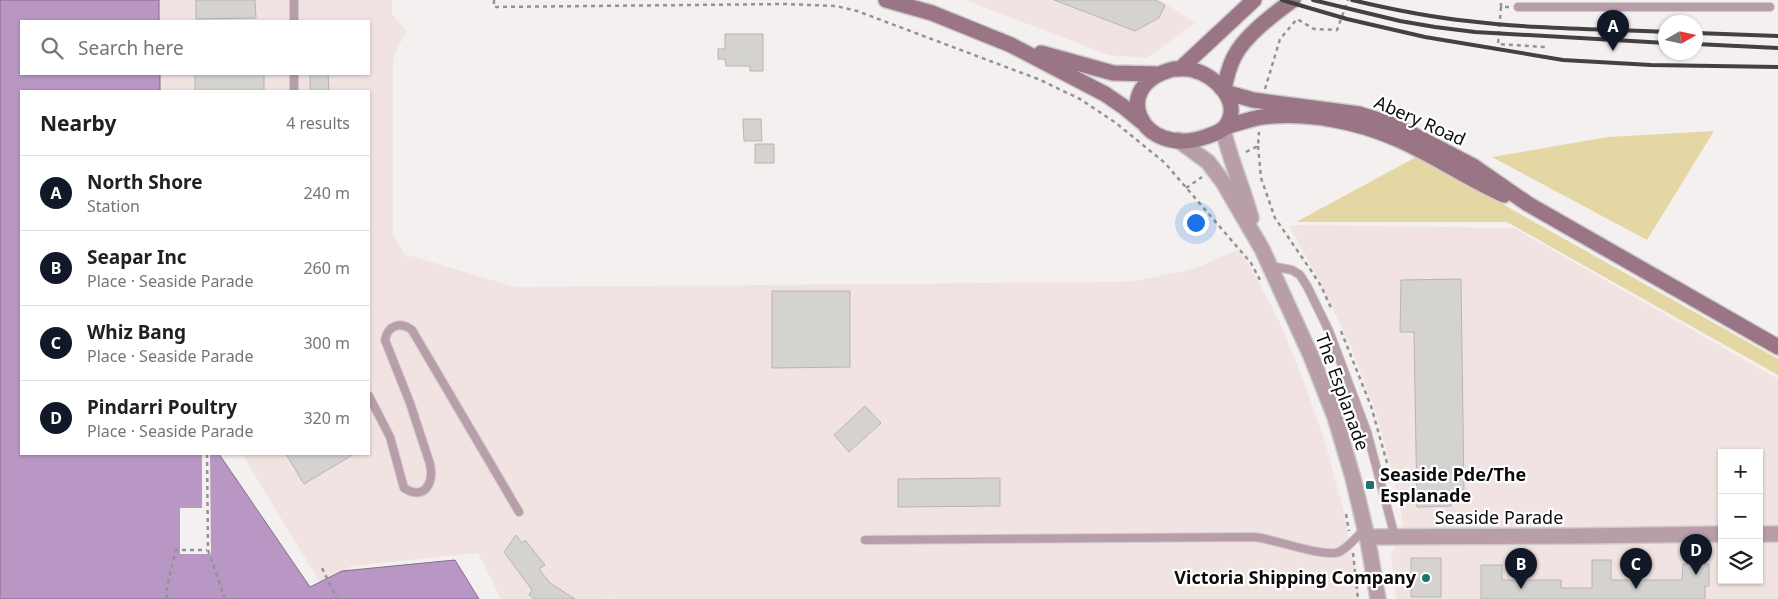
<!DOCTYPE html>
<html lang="en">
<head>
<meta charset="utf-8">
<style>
  :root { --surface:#fff; --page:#f2f2f2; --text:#202124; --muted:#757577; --line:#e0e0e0; --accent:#111827 }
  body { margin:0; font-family:"Noto Sans",sans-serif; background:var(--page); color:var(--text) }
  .controls { position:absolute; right:15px; bottom:15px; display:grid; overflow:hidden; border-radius:0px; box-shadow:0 1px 4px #0004 }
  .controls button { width:45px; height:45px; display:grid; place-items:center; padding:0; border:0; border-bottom:1px solid var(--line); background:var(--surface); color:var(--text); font:25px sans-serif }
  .compass { position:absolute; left:1658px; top:15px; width:45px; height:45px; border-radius:50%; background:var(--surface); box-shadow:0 1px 4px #0004; rotate:81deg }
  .you { position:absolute; left:1195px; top:222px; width:18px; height:18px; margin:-12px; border:4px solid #fff; border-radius:50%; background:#1a73e8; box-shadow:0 0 0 8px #1a73e833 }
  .badge { display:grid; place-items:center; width:32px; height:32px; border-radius:50%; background:var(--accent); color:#fff; font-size:16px; font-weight:700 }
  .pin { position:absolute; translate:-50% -41px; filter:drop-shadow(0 1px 2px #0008) }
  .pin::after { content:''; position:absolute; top:26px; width:18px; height:15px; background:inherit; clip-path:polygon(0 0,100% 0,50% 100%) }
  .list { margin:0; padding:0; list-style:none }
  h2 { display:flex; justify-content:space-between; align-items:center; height:65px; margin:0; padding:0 20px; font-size:21px }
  h2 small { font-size:16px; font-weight:400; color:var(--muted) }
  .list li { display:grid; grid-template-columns:32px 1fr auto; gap:15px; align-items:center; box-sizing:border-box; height:75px; padding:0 20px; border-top:1px solid var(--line) }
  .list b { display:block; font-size:19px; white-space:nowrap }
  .list p { margin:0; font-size:16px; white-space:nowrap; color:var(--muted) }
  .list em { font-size:16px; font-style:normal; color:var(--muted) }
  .icon { flex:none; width:28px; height:28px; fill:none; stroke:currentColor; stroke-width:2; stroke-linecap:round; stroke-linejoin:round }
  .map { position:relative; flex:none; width:1778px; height:599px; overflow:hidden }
  .search { position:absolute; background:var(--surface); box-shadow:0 1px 4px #0004; left:20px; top:20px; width:350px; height:55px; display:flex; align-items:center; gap:12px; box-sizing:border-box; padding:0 18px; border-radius:0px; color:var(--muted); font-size:19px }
  .panel { position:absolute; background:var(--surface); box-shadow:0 1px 4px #0004; left:20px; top:90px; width:350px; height:365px; border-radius:0px }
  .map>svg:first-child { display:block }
  .built { fill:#f0e3e1; fill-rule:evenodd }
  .green { fill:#e4d7a4 }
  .water { fill:#b997c4; stroke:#856d8c }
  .pier { fill:#f4f0f0 }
  .building { fill:#d5d3d0; stroke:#b7b4b2 }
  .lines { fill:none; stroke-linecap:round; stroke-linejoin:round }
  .service-casing { stroke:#cfcbcb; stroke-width:10 }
  .minor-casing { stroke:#cfcbcb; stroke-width:18 }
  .tertiary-casing { stroke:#cfcbcb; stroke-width:18 }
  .secondary-casing { stroke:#cfcbcb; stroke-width:18 }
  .path { stroke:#959292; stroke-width:2.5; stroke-dasharray:4 4; stroke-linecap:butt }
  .service { stroke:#b89ea8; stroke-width:8 }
  .minor { stroke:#b89ea8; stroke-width:15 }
  .tertiary { stroke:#b89ea8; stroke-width:15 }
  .secondary { stroke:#9a7585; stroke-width:15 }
  .rail { stroke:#424040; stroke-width:4 }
  .poi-dot { fill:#257073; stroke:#fff; stroke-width:2 }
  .labels { text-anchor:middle; stroke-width:4.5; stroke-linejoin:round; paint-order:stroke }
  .street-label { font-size:18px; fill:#0c0b0b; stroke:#fff }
  .poi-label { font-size:18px; font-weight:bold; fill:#0c0b0b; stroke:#fff; text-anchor:start }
</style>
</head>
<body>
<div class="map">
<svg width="1778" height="599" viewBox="0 0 1778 599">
  <rect width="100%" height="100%" fill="#f4f0f0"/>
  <path class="built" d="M 159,0 L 392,0 L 392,14 L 407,32 L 397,48 L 393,62 L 393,235 L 406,257 L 411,256 L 515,287 L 1119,282 L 1140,280 L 1183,271 L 1201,266 L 1237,250 L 1249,264 L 1278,319 L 1300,371 L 1325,442 L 1343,509 L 1359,589 L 1359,599 L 612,599 L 606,590 L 611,599 L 501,599 L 478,553 L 352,566 L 321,584 L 242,454 L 369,454 L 369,91 L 159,91 L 159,74 L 369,74 L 369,21 L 159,21 Z
    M 965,0 L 1160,0 L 1195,23 L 1147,58 L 1109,55 Z
    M 1298,225 L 1514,228 L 1778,379 L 1778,599 L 1396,599 L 1391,557 L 1403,523 L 1390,464 L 1375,409 L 1350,345 L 1315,272 L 1289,226 ZM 1722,453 L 1759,453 L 1759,580 L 1722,580 Z"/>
  <path class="green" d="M 1714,131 L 1647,240 L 1492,157 L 1608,137 Z
    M 1420,155 L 1513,210 L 1778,359 L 1778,375 L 1507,222 L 1296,222 Z"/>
  <path class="water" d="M 0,0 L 159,0 L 159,21 L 21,21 L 21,74 L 160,74 L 160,91 L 21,91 L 21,454 L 219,454 L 310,587 L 342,571 L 455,560 L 479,599 L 0,599 Z"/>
  <path class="pier" d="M 202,454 L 210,454 L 211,554 L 180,554 L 180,508 L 202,508 Z"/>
  <path class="building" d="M 196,0 L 255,0 L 256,18 L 196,19 Z
    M 1054,0 L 1155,0 L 1165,5 L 1159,18 L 1135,31 Z
    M 725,34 L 763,34 L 763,71 L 750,71 L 750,66 L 726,66 L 725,59 L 718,59 L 718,49 L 725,49 Z
    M 195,74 L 264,74 L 264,91 L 195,91 Z
    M 310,74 L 328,74 L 329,91 L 310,91 Z
    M 743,119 L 761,119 L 762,141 L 744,141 Z
    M 755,144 L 774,144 L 774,163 L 755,163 Z
    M 1461,279 L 1464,494 L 1451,494 L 1451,506 L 1417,507 L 1414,332 L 1400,332 L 1401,280 Z
    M 772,291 L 850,291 L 850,367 L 772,368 Z
    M 865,406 L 881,423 L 849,452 L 834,435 Z
    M 286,454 L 354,454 L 304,484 Z
    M 1000,478 L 1000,506 L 898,507 L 898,479 Z
    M 516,535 L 522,543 L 525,540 L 545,565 L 539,569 L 550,583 L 575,599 L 534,599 L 529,595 L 532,590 L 504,552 Z
    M 1411,558 L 1441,558 L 1441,597 L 1411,597 Z
    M 1592,560 L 1611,560 L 1611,580 L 1682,580 L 1683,564 L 1709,564 L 1709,586 L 1705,586 L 1705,599 L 1481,599 L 1481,565 L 1502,565 L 1502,580 L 1561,580 L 1561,588 L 1592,588 Z"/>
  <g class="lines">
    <g class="service-casing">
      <path id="service" d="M 294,0 L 294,21
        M 1518,7 L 1770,7
        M 294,74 L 294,91
        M 1271,266 L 1292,270 L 1300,275 L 1307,286 L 1329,331 L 1367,432 L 1395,537
        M 369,396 L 390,437 L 404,488 C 425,501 434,483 430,464 L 410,403 L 385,340 C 388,325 401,321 412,330 L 519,512
        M 865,540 L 1255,537 C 1274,539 1324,558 1339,552 C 1348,548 1357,536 1365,529"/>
    </g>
    <g class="minor-casing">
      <path id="minor" d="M 1759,534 L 1778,534
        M 1367,537 L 1578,536 L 1722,534"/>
    </g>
    <g class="tertiary-casing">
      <path id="tertiary" d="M 1223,129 C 1230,160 1243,188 1251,218
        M 1178,140 L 1208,162 L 1223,182 L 1262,249 L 1311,356 L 1335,417 L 1353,478 L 1368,541 L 1378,599"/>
    </g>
    <g class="secondary-casing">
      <path id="secondary" d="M 886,0 L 932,13 L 1011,45 L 1105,94 L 1124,107 L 1142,122
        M 1041,53 L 1113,73 L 1158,74
        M 1174,69 C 1180,69 1187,68 1193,70 C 1215,75 1244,103 1225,127 C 1221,132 1211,135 1205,137 C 1141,159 1107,85 1174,69 Z
        M 1180,69 L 1254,0
        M 1224,90 C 1226,79 1229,67 1234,57 C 1245,35 1274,14 1293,0
        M 1225,92 L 1253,100 L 1359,114 L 1388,123 L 1404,130 L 1473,166 L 1528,204 L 1778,347
        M 1225,127 C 1237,124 1249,119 1262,117 C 1308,112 1357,121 1399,140 C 1435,156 1468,179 1504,195"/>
    </g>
    <path class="path" d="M 494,0 L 494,7 L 784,4 L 836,6 L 857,11 L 1038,79 L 1080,99 L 1116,123 L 1165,163 L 1251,263 L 1261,282
      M 1501,7 L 1501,0
      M 1509,7 L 1501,7 L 1498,44 L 1545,47
      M 1265,89 L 1280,39 L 1297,19 L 1314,29 L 1337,30 L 1348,0
      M 1258,146 L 1261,178 L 1275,218 L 1310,269 L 1321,286 L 1332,310
      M 1246,152 L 1258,146 L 1259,132
      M 1186,188 L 1202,177
      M 1341,331 L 1371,406 L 1391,477
      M 207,454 L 208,550 L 225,599
      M 1346,514 L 1349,531
      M 1353,553 L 1358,599
      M 322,568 L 337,599
      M 167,599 L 167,586 L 176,550 L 207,550"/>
    <use href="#service" class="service"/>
    <use href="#minor" class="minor"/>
    <use href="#tertiary" class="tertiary"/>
    <use href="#secondary" class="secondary"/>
    <path class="rail" d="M 1282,0 L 1347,19 L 1425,37 L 1563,60 L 1651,65 L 1778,67
      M 1313,0 L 1400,21 L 1435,27 L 1475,32 L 1666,43
      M 1352,0 C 1390,9 1429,17 1468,21 C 1533,29 1600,29 1666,32
      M 1696,33 L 1778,36
      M 1696,44 L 1778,48"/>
  </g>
  <g class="poi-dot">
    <rect x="1365" y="480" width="10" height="10" rx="2.5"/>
    <circle cx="1426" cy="578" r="5"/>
  </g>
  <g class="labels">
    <g class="street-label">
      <text transform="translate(1420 121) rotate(24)" y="6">Abery Road</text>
      <text transform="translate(1342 392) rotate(70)" y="6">The Esplanade</text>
      <text x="1499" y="524">Seaside Parade</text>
    </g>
    <g class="poi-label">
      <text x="1380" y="481">Seaside Pde/The<tspan x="1380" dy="21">Esplanade</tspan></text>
      <text x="1416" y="584" text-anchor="end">Victoria Shipping Company</text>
    </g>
  </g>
</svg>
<div class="controls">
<button>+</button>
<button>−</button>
<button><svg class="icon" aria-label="layers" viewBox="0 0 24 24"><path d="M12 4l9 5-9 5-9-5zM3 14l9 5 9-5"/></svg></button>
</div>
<svg class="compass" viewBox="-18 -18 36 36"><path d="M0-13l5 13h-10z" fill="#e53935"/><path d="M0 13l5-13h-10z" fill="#757577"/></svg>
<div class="you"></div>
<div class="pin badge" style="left:1613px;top:51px">A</div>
<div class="pin badge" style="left:1521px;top:589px">B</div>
<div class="pin badge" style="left:1636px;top:589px">C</div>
<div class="pin badge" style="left:1696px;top:575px">D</div>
<div class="search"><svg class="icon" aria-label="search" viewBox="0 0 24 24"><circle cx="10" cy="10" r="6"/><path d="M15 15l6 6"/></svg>Search here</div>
<section class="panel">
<h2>Nearby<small>4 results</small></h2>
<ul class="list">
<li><span class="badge">A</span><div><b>North Shore</b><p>Station</p></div><em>240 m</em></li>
<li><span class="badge">B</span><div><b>Seapar Inc</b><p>Place · Seaside Parade</p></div><em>260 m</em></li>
<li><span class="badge">C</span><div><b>Whiz Bang</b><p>Place · Seaside Parade</p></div><em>300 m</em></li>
<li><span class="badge">D</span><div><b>Pindarri Poultry</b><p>Place · Seaside Parade</p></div><em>320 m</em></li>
</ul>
</section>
</div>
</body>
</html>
